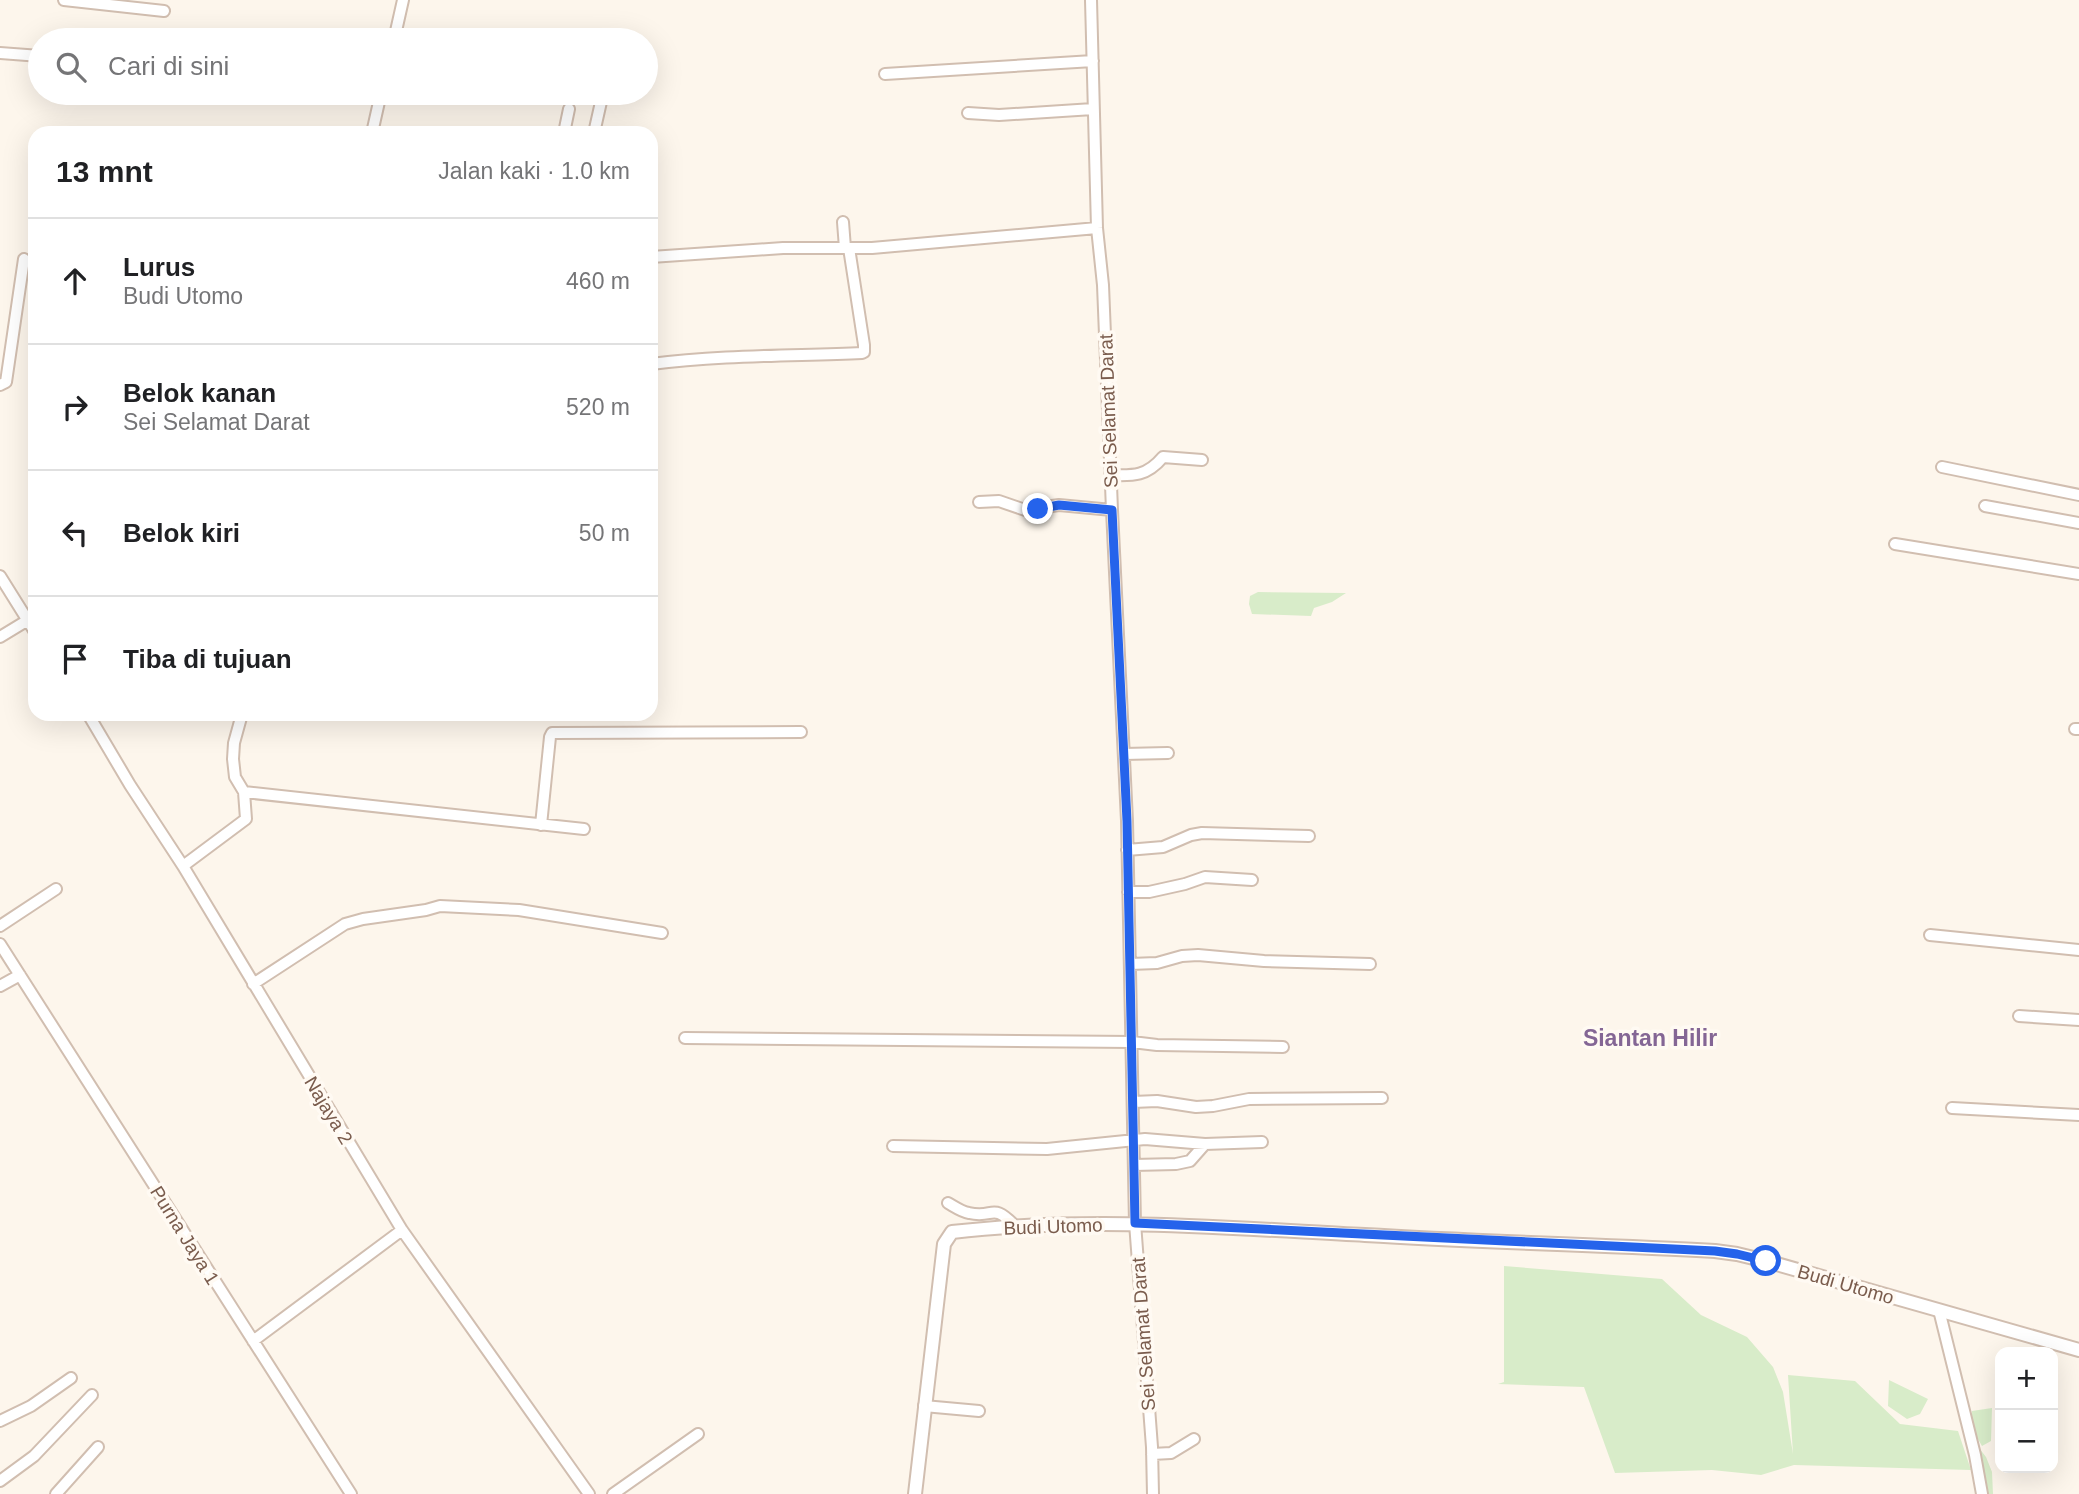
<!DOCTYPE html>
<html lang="id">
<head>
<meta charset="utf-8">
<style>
  :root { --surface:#fff; --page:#f2f2f2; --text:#202124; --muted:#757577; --line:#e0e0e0 }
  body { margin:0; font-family:Helvetica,sans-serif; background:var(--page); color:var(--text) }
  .controls { position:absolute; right:21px; bottom:21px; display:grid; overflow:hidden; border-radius:14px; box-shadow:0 7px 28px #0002 }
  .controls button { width:63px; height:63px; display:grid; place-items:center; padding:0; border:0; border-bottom:2px solid var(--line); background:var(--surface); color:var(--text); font:35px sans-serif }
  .stop { position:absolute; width:21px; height:21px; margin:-16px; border:5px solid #2563eb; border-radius:50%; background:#fff }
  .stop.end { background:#2563eb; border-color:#fff; box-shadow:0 2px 7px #0008 }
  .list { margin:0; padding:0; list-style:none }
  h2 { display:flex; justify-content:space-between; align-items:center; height:91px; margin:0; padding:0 28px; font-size:30px }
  h2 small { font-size:23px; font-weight:400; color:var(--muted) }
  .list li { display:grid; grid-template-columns:46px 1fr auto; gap:21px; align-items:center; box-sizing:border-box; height:126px; padding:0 28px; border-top:2px solid var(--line) }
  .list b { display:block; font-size:26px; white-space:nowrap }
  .list p { margin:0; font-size:23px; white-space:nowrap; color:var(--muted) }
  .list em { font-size:23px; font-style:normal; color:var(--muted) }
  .icon { flex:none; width:38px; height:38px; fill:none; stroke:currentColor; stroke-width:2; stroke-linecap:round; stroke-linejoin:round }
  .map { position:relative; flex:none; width:2079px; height:1494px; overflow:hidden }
  .search { position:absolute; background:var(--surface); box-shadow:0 7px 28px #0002; left:28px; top:28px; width:630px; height:77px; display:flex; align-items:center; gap:18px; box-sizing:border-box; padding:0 24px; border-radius:38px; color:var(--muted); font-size:26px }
  .panel { position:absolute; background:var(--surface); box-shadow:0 7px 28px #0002; left:28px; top:126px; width:630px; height:595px; border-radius:21px }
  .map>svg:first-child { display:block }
  .green { fill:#d8ecc9 }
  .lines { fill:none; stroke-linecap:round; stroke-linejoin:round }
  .minor-casing { stroke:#d1beb0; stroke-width:14 }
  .tertiary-casing { stroke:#d1beb0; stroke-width:16 }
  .minor { stroke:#fff; stroke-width:10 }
  .tertiary { stroke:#fff; stroke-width:12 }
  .route { stroke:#2563eb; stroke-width:9 }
  .labels { text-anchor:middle; stroke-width:7; stroke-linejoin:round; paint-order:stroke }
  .street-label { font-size:19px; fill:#7a5c4d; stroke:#fffaf3 }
  .quarter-label { font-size:23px; font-weight:bold; fill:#846695; stroke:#fffaf3 }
</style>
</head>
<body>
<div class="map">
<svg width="2079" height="1494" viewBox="0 0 2079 1494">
  <rect width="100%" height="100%" fill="#fdf6ec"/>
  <path class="green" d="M 1258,592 L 1346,593 L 1332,602 L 1314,608 L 1311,616 L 1252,614 L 1249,604 L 1250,596 Z
    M 1504,1266 L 1662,1279 L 1701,1315 L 1747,1337 L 1773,1367 L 1783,1392 L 1793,1454 L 1788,1375 L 1855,1381 L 1900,1424 L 1958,1431 L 1971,1470 L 1794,1465 L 1761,1475 L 1712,1470 L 1615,1473 L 1584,1387 L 1498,1384 L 1504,1382 Z
    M 1889,1380 L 1928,1399 L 1920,1414 L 1907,1419 L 1888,1406 Z
    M 1992,1408 L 1991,1441 L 1982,1446 C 1975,1434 1970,1425 1972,1411 Z
    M 1976,1444 L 1986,1457 L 1992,1472 L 1993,1494 L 1986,1494 Z"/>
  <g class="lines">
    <g class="minor-casing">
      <path id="minor" d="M 64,0 L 164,11
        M 1091,0 L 1097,228 L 1103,285 L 1112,510 L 1127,821 L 1135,1223 L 1152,1447 L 1153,1494
        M 394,40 L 403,0
        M 0,53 L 40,56
        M 885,74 L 1093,61
        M 968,113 L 999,115 L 1093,109
        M 372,133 L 381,93
        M 564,133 L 569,109
        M 594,133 L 603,93
        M 843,222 L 845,248
        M 651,257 L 783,248 L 872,248 L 1097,228
        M 651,364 C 721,355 792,356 862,353 L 864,352 L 864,345 L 849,248
        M 0,385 L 6,382 L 24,259
        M 1942,467 L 2079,495
        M 1111,475 C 1134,476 1147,476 1163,457 L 1202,460
        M 979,502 L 999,501 L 1025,510 L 1059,505 L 1112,510
        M 1985,506 L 2079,523
        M 1895,544 L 2079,574
        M 0,576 L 35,632
        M 0,637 L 28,620
        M 88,714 L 130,785 L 183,866 L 402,1230 L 589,1494
        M 2075,729 L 2079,729
        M 1124,754 L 1168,753
        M 244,792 L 584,829
        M 541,825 L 550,737 L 552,733 L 801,732
        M 1127,850 L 1163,847 L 1191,835 L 1202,833 L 1309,836
        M 183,866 L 246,819 L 244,792 L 235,777 L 233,759 L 234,743 L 242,714
        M 1128,892 L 1149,892 L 1185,884 L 1205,877 L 1252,880
        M 0,926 L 56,889
        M 1930,935 L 2079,950
        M 0,944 L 351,1494
        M 1130,964 L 1157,963 L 1182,956 L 1198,955 L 1264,961 L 1370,964
        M 253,984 L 345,924 L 363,919 L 426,910 L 440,906 L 519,910 L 662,933
        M 0,986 L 20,975
        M 2019,1016 L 2079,1020
        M 685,1038 L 1132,1042 L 1157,1045 L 1283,1047
        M 1133,1102 L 1157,1101 L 1196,1107 L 1213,1106 L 1249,1099 L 1382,1098
        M 1952,1108 L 2079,1115
        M 893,1146 L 1047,1149 L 1145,1139 L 1205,1144 L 1262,1142
        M 1134,1165 L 1176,1164 L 1190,1161 L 1205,1144
        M 948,1203 C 955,1207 962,1212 969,1213 C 995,1219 991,1201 1016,1227
        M 1939,1310 L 1975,1455 L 1982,1494
        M 253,1341 L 402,1230
        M 924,1406 L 979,1411
        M 0,1421 L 31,1406 L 71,1378
        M 1152,1454 L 1171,1453 L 1194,1439
        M 0,1481 L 34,1456 L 92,1395
        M 56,1494 L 98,1447
        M 613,1494 L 698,1434"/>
    </g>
    <g class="tertiary-casing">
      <path id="tertiary" d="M 915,1494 L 944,1244 L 952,1232 C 1090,1216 1228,1228 1365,1235 C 1482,1242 1599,1245 1715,1251 L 1737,1254 L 1766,1261 L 2079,1350"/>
    </g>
    <use href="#minor" class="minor"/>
    <use href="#tertiary" class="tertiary"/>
  </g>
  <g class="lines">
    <path class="route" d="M 1038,509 L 1059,505 L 1112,510 L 1127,821 L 1135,1223 L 1715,1251 L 1737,1254 L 1766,1261"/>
  </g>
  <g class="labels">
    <g class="street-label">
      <text transform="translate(1108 411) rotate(-92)" y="7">Sei Selamat Darat</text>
      <text transform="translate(329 1110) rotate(59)" y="7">Najaya 2</text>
      <text transform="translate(1053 1226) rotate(-2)" y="7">Budi Utomo</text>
      <text transform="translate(185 1235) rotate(58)" y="7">Purna Jaya 1</text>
      <text transform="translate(1846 1284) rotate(16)" y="7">Budi Utomo</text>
      <text transform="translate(1143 1334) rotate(-94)" y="7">Sei Selamat Darat</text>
    </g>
    <g class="quarter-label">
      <text x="1650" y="1046">Siantan Hilir</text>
    </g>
  </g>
</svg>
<div class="controls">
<button>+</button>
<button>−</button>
</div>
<div class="stop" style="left:1766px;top:1261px"></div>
<div class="stop end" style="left:1038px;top:509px"></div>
<div class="search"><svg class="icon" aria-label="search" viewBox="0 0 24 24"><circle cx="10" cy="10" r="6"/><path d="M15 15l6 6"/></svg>Cari di sini</div>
<section class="panel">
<h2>13 mnt<small>Jalan kaki · 1.0 km</small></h2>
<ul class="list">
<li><svg class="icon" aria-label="ahead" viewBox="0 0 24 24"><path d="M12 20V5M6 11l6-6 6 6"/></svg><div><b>Lurus</b><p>Budi Utomo</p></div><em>460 m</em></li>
<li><svg class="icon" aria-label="right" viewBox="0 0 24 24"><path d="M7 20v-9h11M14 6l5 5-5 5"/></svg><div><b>Belok kanan</b><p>Sei Selamat Darat</p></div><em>520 m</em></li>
<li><svg class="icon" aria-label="left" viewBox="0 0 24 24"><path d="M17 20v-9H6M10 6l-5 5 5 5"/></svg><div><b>Belok kiri</b></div><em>50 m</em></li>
<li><svg class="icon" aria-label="arrive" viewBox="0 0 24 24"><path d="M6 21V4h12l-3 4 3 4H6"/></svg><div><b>Tiba di tujuan</b></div></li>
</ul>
</section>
</div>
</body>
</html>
